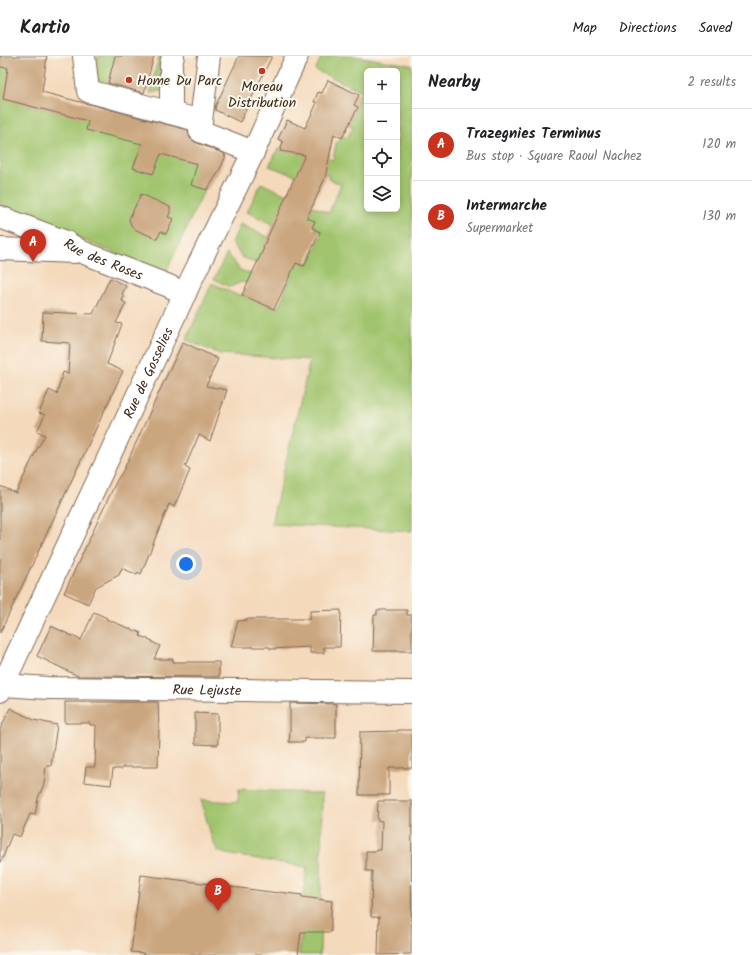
<!DOCTYPE html>
<html lang="en">
<head>
<meta charset="utf-8">
<style>
  :root { --surface:#fff; --page:#f6f6f6; --text:#202124; --muted:#757577; --line:#e0e0e0; --accent:#c8321e }
  body { margin:0; font-family:Kalam,sans-serif; background:var(--page); color:var(--text) }
  .controls { position:absolute; right:12px; top:12px; display:grid; overflow:hidden; border-radius:6px; box-shadow:0 2px 6px #0003 }
  .controls button { width:36px; height:36px; display:grid; place-items:center; padding:0; border:0; border-bottom:1px solid var(--line); background:var(--surface); color:var(--text); font:20px sans-serif }
  .you { position:absolute; left:186px; top:508px; width:14px; height:14px; margin:-10px; border:3px solid #fff; border-radius:50%; background:#1a73e8; box-shadow:0 0 0 6px #1a73e833 }
  .badge { display:grid; place-items:center; width:26px; height:26px; border-radius:50%; background:var(--accent); color:#fff; font-size:13px; font-weight:700 }
  .pin { position:absolute; translate:-50% -33px; filter:drop-shadow(0 1px 2px #0008) }
  .pin::after { content:''; position:absolute; top:21px; width:14px; height:12px; background:inherit; clip-path:polygon(0 0,100% 0,50% 100%) }
  .list { margin:0; padding:0; list-style:none }
  h2 { display:flex; justify-content:space-between; align-items:center; height:52px; margin:0; padding:0 16px; font-size:17px }
  h2 small { font-size:13px; font-weight:400; color:var(--muted) }
  .list li { display:grid; grid-template-columns:26px 1fr auto; gap:12px; align-items:center; box-sizing:border-box; height:72px; padding:0 16px; border-top:1px solid var(--line) }
  .list b { display:block; font-size:15px; white-space:nowrap }
  .list p { margin:0; font-size:13px; white-space:nowrap; color:var(--muted) }
  .list em { font-size:13px; font-style:normal; color:var(--muted) }
  .icon { flex:none; width:22px; height:22px; fill:none; stroke:currentColor; stroke-width:2; stroke-linecap:round; stroke-linejoin:round }
  .map { position:relative; flex:none; width:412px; height:899px; overflow:hidden }
  header { display:flex; align-items:center; gap:24px; box-sizing:border-box; height:56px; padding:0 20px; background:var(--surface); border-bottom:1px solid var(--line) }
  header strong { font-size:19px }
  nav { display:flex; gap:22px; margin-inline-start:auto; font-size:14px }
  main { display:flex }
  aside { flex:1; background:var(--surface) }
  .map>svg:first-child { display:block }
  .green { fill:#a0c46d; stroke:#6e7746; fill-rule:evenodd }
  .building { fill:#caa67f }
  .lines { fill:none; stroke-linecap:round; stroke-linejoin:round }
  .minor-casing { stroke:#7c6755; stroke-width:24 }
  .major-casing { stroke:#7c6755; stroke-width:24 }
  .minor { stroke:#fff; stroke-width:22 }
  .major { stroke:#fff; stroke-width:22 }
  .poi-dot { fill:#c8321e; stroke:#fbf7ec; stroke-width:1.5 }
  .labels { text-anchor:middle; stroke-width:4; stroke-linejoin:round; paint-order:stroke }
  .poi-label { font-size:14px; fill:#3b2a1e; stroke:#fbf7ec; text-anchor:start }
  .street-label { font-size:14px; fill:#3b2a1e; stroke:#fbf7ec }
</style>
</head>
<body>
<header>
<strong>Kartio</strong>
<nav><a>Map</a><a>Directions</a><a>Saved</a></nav>
</header>
<main>
<div class="map">
<svg width="412" height="899" viewBox="0 0 412 899">
  <rect width="100%" height="100%" fill="#fbf7ec"/>
  <filter id="ink" filterUnits="userSpaceOnUse"><feTurbulence type="fractalNoise" baseFrequency=".025" numOctaves="2"/><feDisplacementMap in="SourceGraphic" scale="8" xChannelSelector="R" yChannelSelector="G"/><feConvolveMatrix kernelMatrix="1 2 1 2 8 2 1 2 1" color-interpolation-filters="sRGB"/></filter>
  <filter id="wash" filterUnits="userSpaceOnUse"><feTurbulence type="fractalNoise" baseFrequency=".012" numOctaves="4" result="noise"/><feDisplacementMap in="SourceGraphic" scale="16" xChannelSelector="R" yChannelSelector="G"/><feGaussianBlur stdDeviation="0.9" result="paint"/><feColorMatrix in="noise" values="0 0 0 0 0 0 0 0 0 0 0 0 0 0 0 0 0 1.4 0 .05"/><feComposite in="paint" operator="in"/></filter>
  <g filter="url(#wash)">
    <rect width="100%" height="100%" fill="#f4d9bb"/>
    <path class="green" d="M 0,0 L 35,13 L 32,33 L 142,87 L 216,109 L 165,218 L 0,149 Z
      M 98,0 L 120,0 L 113,28 L 96,24 Z
      M 159,0 L 173,0 L 171,33 L 150,37 Z
      M 322,0 L 354,0 L 412,9 L 412,475 L 271,468 L 310,304 L 220,298 L 186,284 L 212,227 L 237,239 L 246,238 L 278,252 L 292,219 L 261,206 L 260,209 L 242,201 L 232,187 L 240,168 L 270,182 L 300,204 L 308,208 L 323,176 L 315,173 L 316,171 L 284,155 L 276,170 L 247,156 L 261,127 L 291,141 L 329,157 L 341,128 L 328,123 L 329,120 L 305,109 L 299,121 L 269,110 L 278,93 L 333,104 L 336,87 L 342,80 L 347,82 L 353,70 L 347,68 L 362,35 L 315,14 ZM 367,15 L 397,15 L 397,153 L 367,153 Z
      M 227,197 L 240,214 L 255,219 L 251,228 L 242,226 L 230,231 L 214,223 Z
      M 239,733 L 322,738 L 320,899 L 299,899 L 304,866 L 300,865 L 307,811 L 226,798 L 218,795 L 213,786 L 201,744 L 238,746 Z"/>
    <g id="blocks">
      <path class="building" d="M 0,0 L 47,0 L 42,36 L 188,74 L 190,82 L 195,86 L 225,98 L 224,100 L 226,100 L 218,117 L 207,134 L 191,129 L 197,108 L 161,98 L 153,118 L 133,112 L 142,88 L 86,74 L 88,65 L 3,43 L 8,12 L 0,11 Z
        M 115,0 L 154,0 L 144,37 L 108,27 Z
        M 239,0 L 272,0 L 240,66 L 215,54 L 216,49 Z
        M 328,24 L 359,39 L 354,49 L 358,51 L 342,82 L 334,78 L 325,122 L 307,162 L 315,165 L 312,172 L 320,176 L 304,210 L 296,207 L 274,253 L 242,239 L 264,192 L 263,191 L 305,99 L 280,95 L 283,86 L 278,83 L 287,64 L 305,72 L 317,47 L 314,46 L 318,36 L 322,37 Z
        M 141,138 L 170,151 L 170,157 L 168,161 L 173,163 L 166,178 L 161,175 L 157,183 L 134,173 L 131,169 L 129,163 Z
        M 110,222 L 126,230 L 122,238 L 124,240 L 122,245 L 126,247 L 116,267 L 122,268 L 107,308 L 123,315 L 0,577 L 0,430 L 16,437 L 37,393 L 45,379 L 37,375 L 45,359 L 39,357 L 49,334 L 57,338 L 63,316 L 68,318 L 70,287 L 42,285 L 43,256 L 93,258 Z
        M 183,286 L 218,303 L 206,330 L 227,334 L 210,385 L 199,379 L 185,411 L 190,414 L 174,451 L 169,448 L 141,518 L 138,516 L 137,519 L 122,512 L 119,519 L 96,531 L 88,548 L 64,537 L 117,424 L 124,413 L 166,321 Z
        M 341,554 L 340,591 L 324,591 L 324,597 L 310,597 L 310,591 L 270,593 L 270,591 L 231,591 L 238,565 L 246,564 L 246,563 L 310,563 L 310,555 Z
        M 377,554 L 407,554 L 407,559 L 412,559 L 412,595 L 373,595 L 374,559 L 377,559 Z
        M 94,556 L 107,562 L 106,563 L 141,577 L 140,580 L 153,585 L 152,586 L 160,590 L 154,603 L 173,603 L 173,606 L 219,606 L 219,621 L 78,620 L 37,600 L 51,570 L 81,584 Z
        M 65,646 L 158,646 L 159,673 L 158,711 L 122,711 L 122,713 L 113,713 L 111,729 L 84,726 L 86,711 L 95,711 L 96,669 L 90,669 L 90,667 L 65,667 Z
        M 290,647 L 336,648 L 336,682 L 305,682 L 305,686 L 289,686 L 290,676 Z
        M 10,652 L 34,664 L 57,669 L 51,710 L 46,710 L 44,728 L 38,742 L 35,759 L 30,758 L 20,781 L 12,778 L 1,806 L 0,806 L 0,674 Z
        M 195,657 L 218,658 L 218,689 L 195,688 Z
        M 398,674 L 412,674 L 412,712 L 389,712 L 389,739 L 359,739 L 360,676 L 398,675 Z
        M 378,745 L 412,745 L 411,898 L 378,899 L 379,861 L 371,861 L 372,815 L 366,815 L 366,795 L 376,795 L 376,794 L 381,794 L 382,765 L 377,764 Z
        M 141,819 L 278,837 L 278,836 L 302,839 L 302,841 L 332,845 L 331,858 L 331,876 L 301,876 L 298,899 L 143,899 L 143,897 L 131,896 Z"/>
    </g>
  </g>
  <g filter="url(#ink)">
    <use href="#blocks" fill-opacity="0" stroke="#7c6755" stroke-width="1"/>
    <g class="lines">
      <g class="minor-casing">
        <g id="minor">
          <path d="M 84,0 L 88,35 L 201,65 L 200,75 L 253,96"/>
          <path d="M 171,57 L 171,8 L 173,0"/>
          <path d="M 201,65 L 209,0"/>
          <path id="s1" d="M 0,161 L 66,186 L 82,196 L 169,230 L 185,238"/>
          <path d="M 0,193 L 75,196"/>
          <path id="s2" d="M 3,629 L 48,632 L 412,636"/>
        </g>
      </g>
      <g class="major-casing">
        <g id="major">
          <path id="s3" d="M 0,635 L 192,222 L 251,101 L 297,0"/>
        </g>
      </g>
      <use href="#minor" class="minor"/>
      <use href="#major" class="major"/>
    </g>
  </g>
  <g class="poi-dot">
    <circle cx="262" cy="15" r="4"/>
    <circle cx="129" cy="24" r="4"/>
  </g>
  <g class="labels">
    <g class="poi-label">
      <text x="137" y="29">Home Du Parc</text>
      <text x="262" y="35" text-anchor="middle">Moreau<tspan x="262" dy="16">Distribution</tspan></text>
    </g>
    <g class="street-label">
      <text dy="5" stroke="none"><textPath href="#s1" startOffset="112">Rue des Roses</textPath></text>
      <text dy="5" stroke="none"><textPath href="#s3" startOffset="351">Rue de Gosselies</textPath></text>
      <text dy="5" stroke="none"><textPath href="#s2" startOffset="204">Rue Lejuste</textPath></text>
    </g>
  </g>
</svg>
<div class="controls">
<button>+</button>
<button>−</button>
<button><svg class="icon" aria-label="locate" viewBox="0 0 24 24"><circle cx="12" cy="12" r="6"/><path d="M12 2v4M12 18v4M2 12h4M18 12h4"/></svg></button>
<button><svg class="icon" aria-label="layers" viewBox="0 0 24 24"><path d="M12 4l9 5-9 5-9-5zM3 14l9 5 9-5"/></svg></button>
</div>
<div class="you"></div>
<div class="pin badge" style="left:33px;top:206px">A</div>
<div class="pin badge" style="left:218px;top:855px">B</div>
</div>
<aside>
<h2>Nearby<small>2 results</small></h2>
<ul class="list">
<li><span class="badge">A</span><div><b>Trazegnies Terminus</b><p>Bus stop · Square Raoul Nachez</p></div><em>120 m</em></li>
<li><span class="badge">B</span><div><b>Intermarche</b><p>Supermarket</p></div><em>130 m</em></li>
</ul>
</aside>
</main>
</body>
</html>
